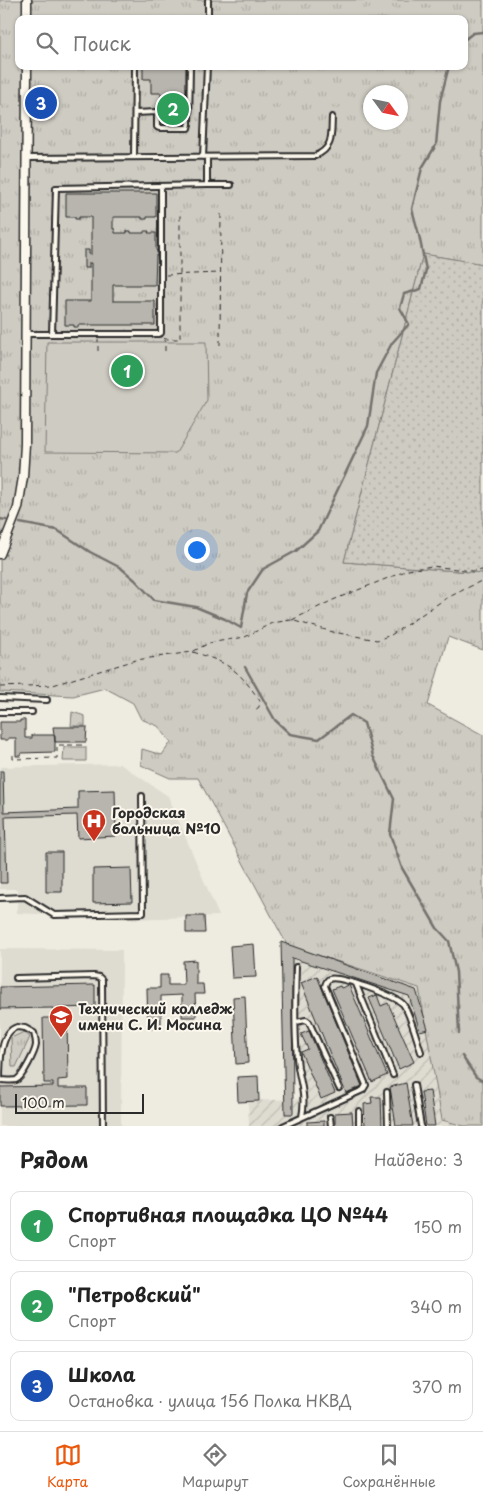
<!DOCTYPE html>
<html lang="ru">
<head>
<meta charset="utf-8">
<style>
  :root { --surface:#fff; --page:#f6f6f6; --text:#222; --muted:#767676; --line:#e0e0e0; --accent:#ea580c }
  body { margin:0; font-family:"Playpen Sans",sans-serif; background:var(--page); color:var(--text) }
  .compass { position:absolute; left:363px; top:85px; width:45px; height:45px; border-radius:50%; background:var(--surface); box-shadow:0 1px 4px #0004; rotate:123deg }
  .scale { position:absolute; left:15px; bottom:12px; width:129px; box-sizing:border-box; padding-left:5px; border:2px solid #2b2b2b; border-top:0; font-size:14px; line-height:18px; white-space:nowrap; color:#2b2b2b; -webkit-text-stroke:4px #fbf7ec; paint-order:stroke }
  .you { position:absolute; left:196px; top:549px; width:18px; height:18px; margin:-12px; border:4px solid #fff; border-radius:50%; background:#1a73e8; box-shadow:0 0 0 8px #1a73e833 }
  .badge { display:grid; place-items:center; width:32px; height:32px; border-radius:50%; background:var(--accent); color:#fff; font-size:16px; font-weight:700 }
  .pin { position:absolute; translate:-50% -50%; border:2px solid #fff; box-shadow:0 1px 5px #0006 }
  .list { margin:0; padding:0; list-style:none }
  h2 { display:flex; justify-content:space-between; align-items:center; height:65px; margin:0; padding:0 20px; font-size:21px }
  h2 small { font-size:16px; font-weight:400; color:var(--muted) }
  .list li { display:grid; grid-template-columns:32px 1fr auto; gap:15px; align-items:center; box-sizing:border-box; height:70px; margin:0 10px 10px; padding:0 10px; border:1px solid var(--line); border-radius:10px }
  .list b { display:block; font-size:19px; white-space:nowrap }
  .list p { margin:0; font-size:16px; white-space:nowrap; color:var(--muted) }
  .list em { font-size:16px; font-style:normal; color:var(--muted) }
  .icon { flex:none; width:28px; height:28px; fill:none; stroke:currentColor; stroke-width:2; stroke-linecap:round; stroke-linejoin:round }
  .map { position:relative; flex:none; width:483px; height:1126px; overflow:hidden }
  .search { position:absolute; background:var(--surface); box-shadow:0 1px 4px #0004; left:15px; right:15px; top:15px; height:55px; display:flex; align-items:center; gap:12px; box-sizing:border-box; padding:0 18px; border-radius:10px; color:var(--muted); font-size:19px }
  .sheet { height:305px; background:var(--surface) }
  nav { display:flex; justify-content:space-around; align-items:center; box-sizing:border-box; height:70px; border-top:1px solid var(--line); background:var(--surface); font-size:14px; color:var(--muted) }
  nav a { display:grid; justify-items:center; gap:2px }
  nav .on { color:var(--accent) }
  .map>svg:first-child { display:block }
  .built { fill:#dedbd1 }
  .industrial { fill:url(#industrial-furrows) }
  .grass { fill:url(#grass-tufts); stroke:#7c7b76; fill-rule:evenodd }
  .forest { fill:url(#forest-crowns); stroke:#7c7b76 }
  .garden { fill:url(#garden-dots); stroke:#7c7b76 }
  .pitch { fill:#cecbc2; stroke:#7c7b76 }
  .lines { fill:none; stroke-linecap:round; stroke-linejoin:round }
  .stream { stroke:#74726e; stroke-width:2.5 }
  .building { fill:#b8b5ae; stroke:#2b2b2b }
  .service-casing { stroke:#2b2b2b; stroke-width:8 }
  .minor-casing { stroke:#2b2b2b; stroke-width:11 }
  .path { stroke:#2b2b2b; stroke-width:1; stroke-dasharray:5 4; stroke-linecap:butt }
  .service { stroke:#fbf7ec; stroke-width:4 }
  .minor { stroke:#fbf7ec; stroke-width:8 }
  .labels { text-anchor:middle; stroke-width:4; stroke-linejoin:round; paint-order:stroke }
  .poi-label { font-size:14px; font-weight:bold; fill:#2b2b2b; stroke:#fbf7ec; text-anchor:start }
</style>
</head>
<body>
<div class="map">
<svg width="483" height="1126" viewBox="0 0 483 1126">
  <defs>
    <pattern id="industrial-furrows" width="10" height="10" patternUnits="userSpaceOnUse" patternTransform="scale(1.25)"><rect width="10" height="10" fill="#dedbd1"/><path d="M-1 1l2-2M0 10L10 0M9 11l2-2" fill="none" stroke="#bfbcb4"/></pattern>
    <pattern id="grass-tufts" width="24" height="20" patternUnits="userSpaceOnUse" patternTransform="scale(1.25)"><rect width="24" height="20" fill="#cecbc2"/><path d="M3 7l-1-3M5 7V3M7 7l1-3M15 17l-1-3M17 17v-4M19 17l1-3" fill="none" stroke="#b1aea7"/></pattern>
    <pattern id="forest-crowns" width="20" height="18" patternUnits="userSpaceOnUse" patternTransform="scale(1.25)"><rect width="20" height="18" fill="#cecbc2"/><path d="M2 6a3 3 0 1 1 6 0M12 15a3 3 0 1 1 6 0" fill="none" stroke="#b1aea7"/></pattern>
    <pattern id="garden-dots" width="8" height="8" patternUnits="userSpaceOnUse" patternTransform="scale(1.25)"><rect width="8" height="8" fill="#cecbc2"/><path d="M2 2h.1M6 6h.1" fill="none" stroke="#b1aea7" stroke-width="1.8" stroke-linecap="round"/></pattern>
  </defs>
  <rect width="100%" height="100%" fill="#eeebe0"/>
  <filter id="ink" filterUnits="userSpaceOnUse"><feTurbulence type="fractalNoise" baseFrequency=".02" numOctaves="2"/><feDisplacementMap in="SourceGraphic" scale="10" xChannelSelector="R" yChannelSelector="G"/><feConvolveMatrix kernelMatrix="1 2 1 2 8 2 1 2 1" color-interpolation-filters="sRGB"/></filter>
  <g filter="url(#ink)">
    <path class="built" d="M 120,764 L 168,796 L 219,916 L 131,919 L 17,913 L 18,889 L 0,889 L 0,767 Z
      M 0,949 L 122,950 L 121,1126 L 0,1126 Z"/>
    <path class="industrial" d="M 287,945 L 419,988 L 442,1119 L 464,1126 L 249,1126 L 248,1101 L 299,1099 Z"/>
    <path class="grass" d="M 0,0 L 483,0 L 483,264 L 423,254 L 344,562 L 483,573 L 483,650 L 448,637 L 428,705 L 483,735 L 483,1126 L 464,1126 L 442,1120 L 419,988 L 287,945 L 198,778 L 170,778 L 141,765 L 142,749 L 162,755 L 171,742 L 158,726 L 141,719 L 133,703 L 105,688 L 73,696 L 0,692 ZM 19,19 L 464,19 L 464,66 L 19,66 ZM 370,92 L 400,92 L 400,122 L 370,122 Z
      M 24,1032 L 30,1037 L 16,1067 L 12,1067 L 11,1038 Z"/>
    <path class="forest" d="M 72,712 L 85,716 L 85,726 L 71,726 Z"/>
    <path class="garden" d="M 423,254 L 483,264 L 483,573 L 344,562 Z"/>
    <path class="pitch" d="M 47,342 L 206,342 L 207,400 L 176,453 L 45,452 Z
      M 64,747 L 86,747 L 86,761 L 63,761 Z"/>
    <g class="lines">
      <path class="stream" d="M 464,40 L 473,33 L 483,32
        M 0,519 L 6,520
        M 20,523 L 57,530 L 90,552 L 121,568 L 135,580 L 154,600 L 196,607 L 225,619 L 241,628 L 247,593 L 263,569 L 296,551 L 318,531 L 368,426 L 376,373 L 392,343 L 409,324 L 400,308 L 404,294 L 421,289 L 426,270 L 419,235 L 412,209 L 422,168 L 436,145 L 440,101 L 449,66
        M 245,667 L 275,720 L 290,734 L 319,739 L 351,715 L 364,723 L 373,756 L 394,799 L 390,834 L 402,868 L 437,928 L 449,941 L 456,972 L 459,1033
        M 462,1056 L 476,1077 L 483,1081"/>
    </g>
    <path class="building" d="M 143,66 L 186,66 L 186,125 L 161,125 L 161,93 L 151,93 L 151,79 L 143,79 Z
      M 66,193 L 156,193 L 156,217 L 147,217 L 147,219 L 142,219 L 142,217 L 113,217 L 113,229 L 115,229 L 115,233 L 127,233 L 127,231 L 131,231 L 131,233 L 144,233 L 144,231 L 149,231 L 148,233 L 156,233 L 156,250 L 157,251 L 157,255 L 156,255 L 155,285 L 113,285 L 113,301 L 155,301 L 155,325 L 78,325 L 78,327 L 74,327 L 74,325 L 65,325 L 65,301 L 91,301 L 91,263 L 89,263 L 89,268 L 84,268 L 84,250 L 89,250 L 89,254 L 91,255 L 91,217 L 79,217 L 79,219 L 75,219 L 75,217 L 66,217 Z
      M 20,720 L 25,720 L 25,738 L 32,738 L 32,735 L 55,735 L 55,752 L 21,753 L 21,756 L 16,756 L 16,738 L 8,738 L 8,740 L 0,740 L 0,722 L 20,722 Z
      M 53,727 L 87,727 L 86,742 L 55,742 Z
      M 0,771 L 3,771 L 4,812 L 78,809 L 78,791 L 115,790 L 116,836 L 78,838 L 77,815 L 5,817 L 7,883 L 0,883 Z
      M 46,852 L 62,852 L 62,892 L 46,892 Z
      M 131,868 L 132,902 L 93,903 L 93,869 Z
      M 186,916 L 204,916 L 205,933 L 186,933 Z
      M 281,942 L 416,990 L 428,1029 L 420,1031 L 409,996 L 292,958 L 293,1114 L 285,1114 Z
      M 254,944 L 256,977 L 232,978 L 230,946 Z
      M 196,960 L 196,984 L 203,984 L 204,994 L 195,994 L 196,1017 L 182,1017 L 182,995 L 161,996 L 161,1028 L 148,1029 L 147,988 L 160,988 L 160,975 L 168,975 L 168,985 L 184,985 L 183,961 Z
      M 317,976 L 362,1086 L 346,1093 L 301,983 Z
      M 95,985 L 95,1007 L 56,1008 L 56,1018 L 67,1018 L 68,1079 L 58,1080 L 58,1088 L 87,1088 L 87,1105 L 0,1106 L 0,1087 L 53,1086 L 53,1083 L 44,1083 L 43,1018 L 53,1018 L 53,1008 L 0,1009 L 0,987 Z
      M 349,985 L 387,1075 L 372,1082 L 332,989 L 340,986 L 341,988 Z
      M 377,995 L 381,1006 L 388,1003 L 414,1062 L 399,1069 L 369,998 Z
      M 245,996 L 248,1063 L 236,1064 L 233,997 Z
      M 309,1031 L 335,1093 L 321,1099 L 301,1052 L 308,1049 L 301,1034 Z
      M 258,1076 L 259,1101 L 238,1102 L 237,1077 Z
      M 406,1083 L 413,1126 L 396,1126 L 390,1087 Z
      M 430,1091 L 435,1126 L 426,1126 L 421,1092 Z
      M 371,1097 L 381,1097 L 382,1126 L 365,1126 L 364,1104 L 372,1103 Z
      M 352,1112 L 353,1126 L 335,1126 L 335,1113 Z
      M 324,1121 L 324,1126 L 307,1126 L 307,1122 Z"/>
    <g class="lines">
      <g class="service-casing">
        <path id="service" d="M 208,0 L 208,19
          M 135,113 L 157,112 L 157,127 L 159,128 L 188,128 L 189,124 L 190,66
          M 134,157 L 135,66
          M 203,157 L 207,66
          M 26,158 L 315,156 C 334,148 331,135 332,117
          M 207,185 L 231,185
          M 25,334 L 52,334 L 56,188 L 207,185 L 207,157
          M 52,334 L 159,334 L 161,333 L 161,186
          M 0,698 L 47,700
          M 0,712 L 32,712
          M 0,898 L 25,897 L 54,915 L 143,913 L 142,796
          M 296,967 C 295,998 294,1036 298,1067 C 301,1086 306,1096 302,1117
          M 16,978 L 94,976 L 99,977 L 102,980 L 103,1126
          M 356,984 L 393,1075
          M 296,1022 L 306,1020 L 309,1022 L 339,1088
          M 17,1027 L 25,1028 L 34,1033 C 35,1037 36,1040 36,1045 C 35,1052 23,1077 16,1080 C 12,1081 5,1080 0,1080 C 0,1063 0,1032 17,1027 Z
          M 414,1085 L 421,1126
          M 387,1092 L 388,1126
          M 359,1111 L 359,1126
          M 330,1117 L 331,1126
          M 283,1126 L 363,1090 L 366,1085 L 325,986 C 326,982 326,981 329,979 C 339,975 395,996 403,1004 C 410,1013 417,1040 421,1052"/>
      </g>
      <g class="minor-casing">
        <path id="minor" d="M 27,19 L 27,0
          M 0,554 L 18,508 L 23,477 L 25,444 L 27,66"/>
      </g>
      <path class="path" d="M 166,275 L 220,273
        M 164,338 L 165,339 L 180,339 L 180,211
        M 220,345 L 221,212
        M 98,351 L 98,339
        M 165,351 L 165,340
        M 292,620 L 333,600 L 408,570 L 432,566 L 472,571 L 483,570
        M 193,652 C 229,663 238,669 260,701 L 259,707 L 255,710
        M 0,687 L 53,685 L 136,660 L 192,652 L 209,643 L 245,637 L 272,623 L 291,620 L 333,632 L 377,640 L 391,635 L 445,599 L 483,580
        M 13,755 L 13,759 L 57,758 L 57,745 L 86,745"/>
      <use href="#service" class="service"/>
      <use href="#minor" class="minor"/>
    </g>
  </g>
  <defs>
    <g id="hospital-pin" transform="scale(1.25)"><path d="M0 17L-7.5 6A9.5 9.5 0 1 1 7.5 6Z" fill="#c8321e" stroke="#fbf7ec"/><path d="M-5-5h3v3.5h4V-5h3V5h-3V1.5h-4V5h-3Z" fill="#fff"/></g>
    <g id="university-pin" transform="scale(1.25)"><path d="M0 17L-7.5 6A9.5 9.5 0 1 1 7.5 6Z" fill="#c8321e" stroke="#fbf7ec"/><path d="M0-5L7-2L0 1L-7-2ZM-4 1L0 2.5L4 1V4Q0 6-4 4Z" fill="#fff"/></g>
  </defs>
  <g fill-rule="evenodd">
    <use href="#hospital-pin" x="94" y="821"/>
    <use href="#university-pin" x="61" y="1017"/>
  </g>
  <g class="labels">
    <g class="poi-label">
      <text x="112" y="818">Городская<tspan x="112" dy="16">больница №10</tspan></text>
      <text x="78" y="1014">Технический колледж<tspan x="78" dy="16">имени С. И. Мосина</tspan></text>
    </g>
  </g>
</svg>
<svg class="compass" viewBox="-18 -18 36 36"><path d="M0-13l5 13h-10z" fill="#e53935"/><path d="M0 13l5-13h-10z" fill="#767676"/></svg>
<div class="scale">100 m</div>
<div class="you"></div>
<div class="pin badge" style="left:127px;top:371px;background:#2e9e5b">1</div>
<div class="pin badge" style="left:173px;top:109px;background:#2e9e5b">2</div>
<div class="pin badge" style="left:41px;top:103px;background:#1a4fb4">3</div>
<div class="search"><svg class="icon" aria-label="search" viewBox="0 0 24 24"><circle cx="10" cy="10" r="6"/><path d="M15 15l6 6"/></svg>Поиск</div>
</div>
<section class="sheet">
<h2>Рядом<small>Найдено: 3</small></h2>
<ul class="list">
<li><span class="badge" style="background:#2e9e5b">1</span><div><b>Спортивная площадка ЦО №44</b><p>Спорт</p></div><em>150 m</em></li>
<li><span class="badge" style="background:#2e9e5b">2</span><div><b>&quot;Петровский&quot;</b><p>Спорт</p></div><em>340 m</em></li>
<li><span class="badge" style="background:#1a4fb4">3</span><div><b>Школа</b><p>Остановка · улица 156 Полка НКВД</p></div><em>370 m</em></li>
</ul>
</section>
<nav>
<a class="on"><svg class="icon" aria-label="map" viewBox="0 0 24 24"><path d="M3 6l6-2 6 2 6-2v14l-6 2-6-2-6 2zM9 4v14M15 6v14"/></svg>Карта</a>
<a><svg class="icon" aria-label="directions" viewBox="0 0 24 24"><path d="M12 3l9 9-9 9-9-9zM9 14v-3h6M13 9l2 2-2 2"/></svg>Маршрут</a>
<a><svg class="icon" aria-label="saved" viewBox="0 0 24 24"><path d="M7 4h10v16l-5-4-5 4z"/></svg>Сохранённые</a>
</nav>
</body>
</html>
